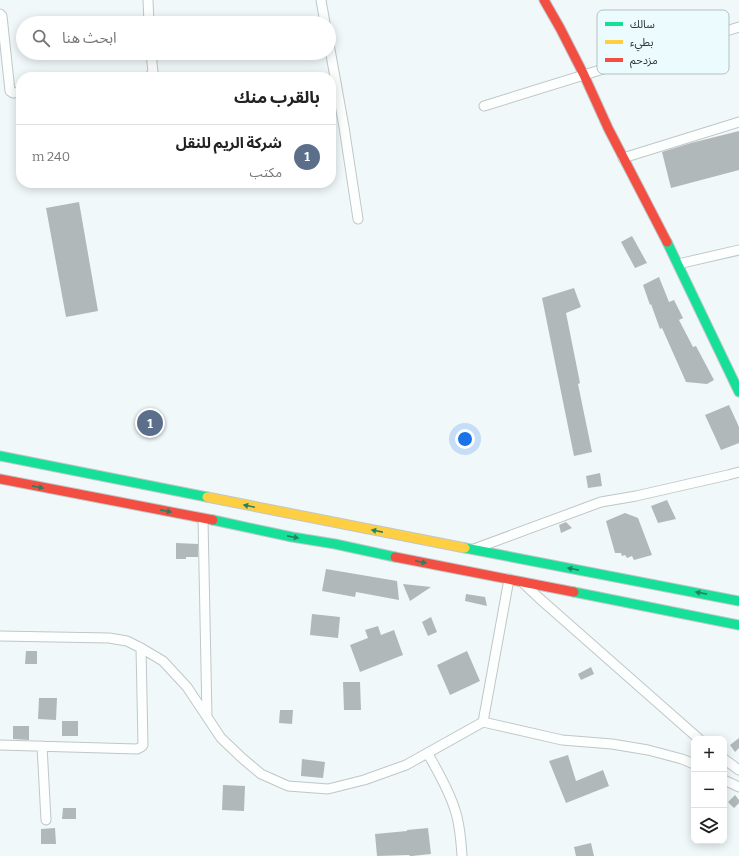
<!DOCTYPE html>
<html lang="ar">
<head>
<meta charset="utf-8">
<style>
  :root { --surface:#fff; --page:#f2f2f2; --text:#222; --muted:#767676; --line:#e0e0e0; --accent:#111827 }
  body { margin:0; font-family:Bitter,"Noto Sans Arabic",serif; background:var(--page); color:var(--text); direction:rtl }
  .controls { position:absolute; right:12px; bottom:12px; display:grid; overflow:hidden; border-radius:8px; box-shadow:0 2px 10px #0003 }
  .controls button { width:36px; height:36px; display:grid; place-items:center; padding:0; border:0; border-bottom:1px solid var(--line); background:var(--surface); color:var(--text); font:20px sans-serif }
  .you { position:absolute; left:465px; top:439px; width:14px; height:14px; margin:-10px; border:3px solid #fff; border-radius:50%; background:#1a73e8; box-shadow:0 0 0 6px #1a73e833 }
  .badge { display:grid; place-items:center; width:26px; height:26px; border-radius:50%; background:var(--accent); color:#fff; font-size:13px; font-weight:700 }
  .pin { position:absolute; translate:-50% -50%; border:2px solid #fff; box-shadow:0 1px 4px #0006 }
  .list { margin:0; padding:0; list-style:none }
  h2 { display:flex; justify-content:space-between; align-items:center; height:52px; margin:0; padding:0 16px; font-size:17px }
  h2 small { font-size:13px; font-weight:400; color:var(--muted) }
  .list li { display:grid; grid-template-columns:26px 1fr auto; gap:12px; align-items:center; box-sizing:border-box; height:64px; padding:0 16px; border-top:1px solid var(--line) }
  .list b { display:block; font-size:15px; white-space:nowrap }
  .list p { margin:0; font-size:13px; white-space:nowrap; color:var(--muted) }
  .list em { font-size:13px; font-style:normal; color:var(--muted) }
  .icon { flex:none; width:22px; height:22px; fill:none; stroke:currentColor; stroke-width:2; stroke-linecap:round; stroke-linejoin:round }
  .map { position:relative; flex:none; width:739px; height:856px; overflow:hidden; direction:ltr }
  .search { position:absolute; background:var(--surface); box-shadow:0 2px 10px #0003; left:16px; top:16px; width:320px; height:44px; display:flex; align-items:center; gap:10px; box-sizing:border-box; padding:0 14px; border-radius:22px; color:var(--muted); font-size:15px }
  .panel { position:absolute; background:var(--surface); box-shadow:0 2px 10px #0003; left:16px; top:72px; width:320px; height:116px; border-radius:16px; direction:rtl }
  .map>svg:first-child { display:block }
  .building { fill:#b0b8ba }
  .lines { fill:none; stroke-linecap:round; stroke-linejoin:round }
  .street-casing { stroke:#bfc7c8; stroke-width:11 }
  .fast-casing { stroke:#bfc7c8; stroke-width:11 }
  .slow-casing { stroke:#bfc7c8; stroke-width:11 }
  .jam-casing { stroke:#bfc7c8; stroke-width:11 }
  .street { stroke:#fdfefe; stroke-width:9 }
  .fast { stroke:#16e098; stroke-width:9 }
  .slow { stroke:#ffcf43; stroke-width:9 }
  .jam { stroke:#f24e42; stroke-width:9 }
  .oneway { fill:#228262 }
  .key { fill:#ecfcfe; stroke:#b2c0c2; stroke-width:1 }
  .key-label { font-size:11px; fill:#2b3536 }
</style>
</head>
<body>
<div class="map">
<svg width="739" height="856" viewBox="0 0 739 856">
  <rect width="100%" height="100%" fill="#f0f8fa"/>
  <path class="building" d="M 739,131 L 739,170 L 671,188 L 662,152 L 691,143 Z
    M 79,202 L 98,311 L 66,317 L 46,208 Z
    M 632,236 L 647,263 L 635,268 L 621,242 Z
    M 659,277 L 669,302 L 674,300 L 683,318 L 679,320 L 693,347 L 696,346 L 714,380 L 707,384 L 686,382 L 662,328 L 660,329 L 651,304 L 650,305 L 643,285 Z
    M 574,288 L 581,307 L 566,313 L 580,383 L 578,384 L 592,452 L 574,456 L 542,298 Z
    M 729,405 L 739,427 L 739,443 L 721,450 L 705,415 Z
    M 600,473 L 602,486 L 588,488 L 586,476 Z
    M 667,500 L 676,519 L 658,523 L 651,506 Z
    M 625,513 L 638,518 L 652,555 L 634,560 L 632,556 L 627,558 L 625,555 L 622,556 L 621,553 L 615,553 L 606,521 Z
    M 566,522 L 572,528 L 561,533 L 559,525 Z
    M 176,543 L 198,544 L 198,557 L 186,557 L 186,559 L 176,559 Z
    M 326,569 L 397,581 L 399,600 L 356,592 L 355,597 L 322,591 Z
    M 403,584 L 431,587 L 410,601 Z
    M 466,594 L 485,597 L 487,606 L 465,601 Z
    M 312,614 L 340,617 L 338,638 L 310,635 Z
    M 431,617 L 437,632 L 428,636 L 422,622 Z
    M 378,626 L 381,635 L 394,630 L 403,655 L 360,672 L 350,645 L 368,638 L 365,630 Z
    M 26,651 L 37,651 L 37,664 L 25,664 Z
    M 467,651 L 480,681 L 450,695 L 437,665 Z
    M 591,667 L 594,674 L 581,680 L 578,674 Z
    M 343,682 L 360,682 L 361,710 L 344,710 Z
    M 39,698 L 57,698 L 56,720 L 38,719 Z
    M 280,710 L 293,710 L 292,724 L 279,723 Z
    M 62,721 L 78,721 L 78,736 L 62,736 Z
    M 13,726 L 29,726 L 29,740 L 13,739 Z
    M 739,738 L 739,748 L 735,752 L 730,745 Z
    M 568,755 L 576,781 L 603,770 L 609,786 L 566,803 L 549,761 Z
    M 302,759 L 325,762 L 323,778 L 301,776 Z
    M 223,785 L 245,786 L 244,811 L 222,810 Z
    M 735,795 L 739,800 L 739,803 L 734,808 L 728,802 Z
    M 63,808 L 76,808 L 76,819 L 62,819 Z
    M 55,828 L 56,844 L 41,844 L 41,829 Z
    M 428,828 L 431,854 L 412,856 L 410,856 L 409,855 L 377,856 L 375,834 L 407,831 L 407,830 Z
    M 591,843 L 594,856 L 576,856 L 574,847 Z"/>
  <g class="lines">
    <g class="street-casing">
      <path id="street" d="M 148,0 L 149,23
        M 321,0 L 325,23
        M 0,14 L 2,16 L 10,91 L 13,93 L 21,92
        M 329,44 L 344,127 L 358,219
        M 149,77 L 153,72 L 151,53
        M 484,106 L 739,27
        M 623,158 L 739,122
        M 678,264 L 739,250
        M 203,519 L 207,717
        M 474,549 L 601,502 L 636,496 L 728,475 L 739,472
        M 522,582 L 539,598 L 699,739
        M 0,636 L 109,638 L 127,641 L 141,648 L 163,661 L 187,687 L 221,738 L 242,758 L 261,774 L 288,786 L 328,789 L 364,780 L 406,765 L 483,722 L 509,579
        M 483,722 L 562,740 L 612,744 L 648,750 L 682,759 L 694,764
        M 0,745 L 137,749 L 141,747 L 143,745 L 141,648
        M 42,746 L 46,820
        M 428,754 C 438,772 449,790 455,810 C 460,824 461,841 462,856
        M 724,759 L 739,770
        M 724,780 L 739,787"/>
    </g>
    <g class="fast-casing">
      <path id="fast" d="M 667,242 L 739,392
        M 0,456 L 207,497
        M 213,520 L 292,537 L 335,544 L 395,557
        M 465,548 L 739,601
        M 574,592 L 739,625"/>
    </g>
    <g class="slow-casing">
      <path id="slow" d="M 207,497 L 465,548"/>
    </g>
    <g class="jam-casing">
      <path id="jam" d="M 544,0 L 560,28 L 584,75 L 608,128 L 667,242
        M 0,479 L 213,520
        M 395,557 L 574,592"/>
    </g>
    <use href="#street" class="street"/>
    <use href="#fast" class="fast"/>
    <use href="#slow" class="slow"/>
    <use href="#jam" class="jam"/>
  </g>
  <defs><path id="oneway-solid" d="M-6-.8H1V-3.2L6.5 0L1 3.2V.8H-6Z"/></defs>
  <g class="oneway">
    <use href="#oneway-solid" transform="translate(38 487) rotate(11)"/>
    <use href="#oneway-solid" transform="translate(249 506) rotate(-168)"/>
    <use href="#oneway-solid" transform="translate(166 511) rotate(11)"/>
    <use href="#oneway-solid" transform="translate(377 531) rotate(-169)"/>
    <use href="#oneway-solid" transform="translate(293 537) rotate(11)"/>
    <use href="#oneway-solid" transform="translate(421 562) rotate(12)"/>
    <use href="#oneway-solid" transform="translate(573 569) rotate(-169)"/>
    <use href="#oneway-solid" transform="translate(701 593) rotate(-169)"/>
  </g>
  <rect x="597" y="10" width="132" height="64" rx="6" class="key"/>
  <rect x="605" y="22" width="18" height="4" fill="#16e098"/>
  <rect x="605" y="40" width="18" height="4" fill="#ffcf43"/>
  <rect x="605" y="58" width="18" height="4" fill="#f24e42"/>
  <g class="key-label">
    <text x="630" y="28">سالك</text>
    <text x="630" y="46">بطيء</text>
    <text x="630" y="64">مزدحم</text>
  </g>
</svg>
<div class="controls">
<button>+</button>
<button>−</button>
<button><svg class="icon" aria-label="layers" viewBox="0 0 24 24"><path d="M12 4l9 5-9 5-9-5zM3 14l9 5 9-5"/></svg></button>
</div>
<div class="you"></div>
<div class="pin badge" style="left:150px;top:423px;background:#5c6f8a">1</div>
<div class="search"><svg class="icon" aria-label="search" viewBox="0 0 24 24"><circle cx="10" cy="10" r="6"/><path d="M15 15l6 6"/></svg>ابحث هنا</div>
<section class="panel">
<h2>بالقرب منك<small></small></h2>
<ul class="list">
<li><span class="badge" style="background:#5c6f8a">1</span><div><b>شركة الريم للنقل</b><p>مكتب</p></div><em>240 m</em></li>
</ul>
</section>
</div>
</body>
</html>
